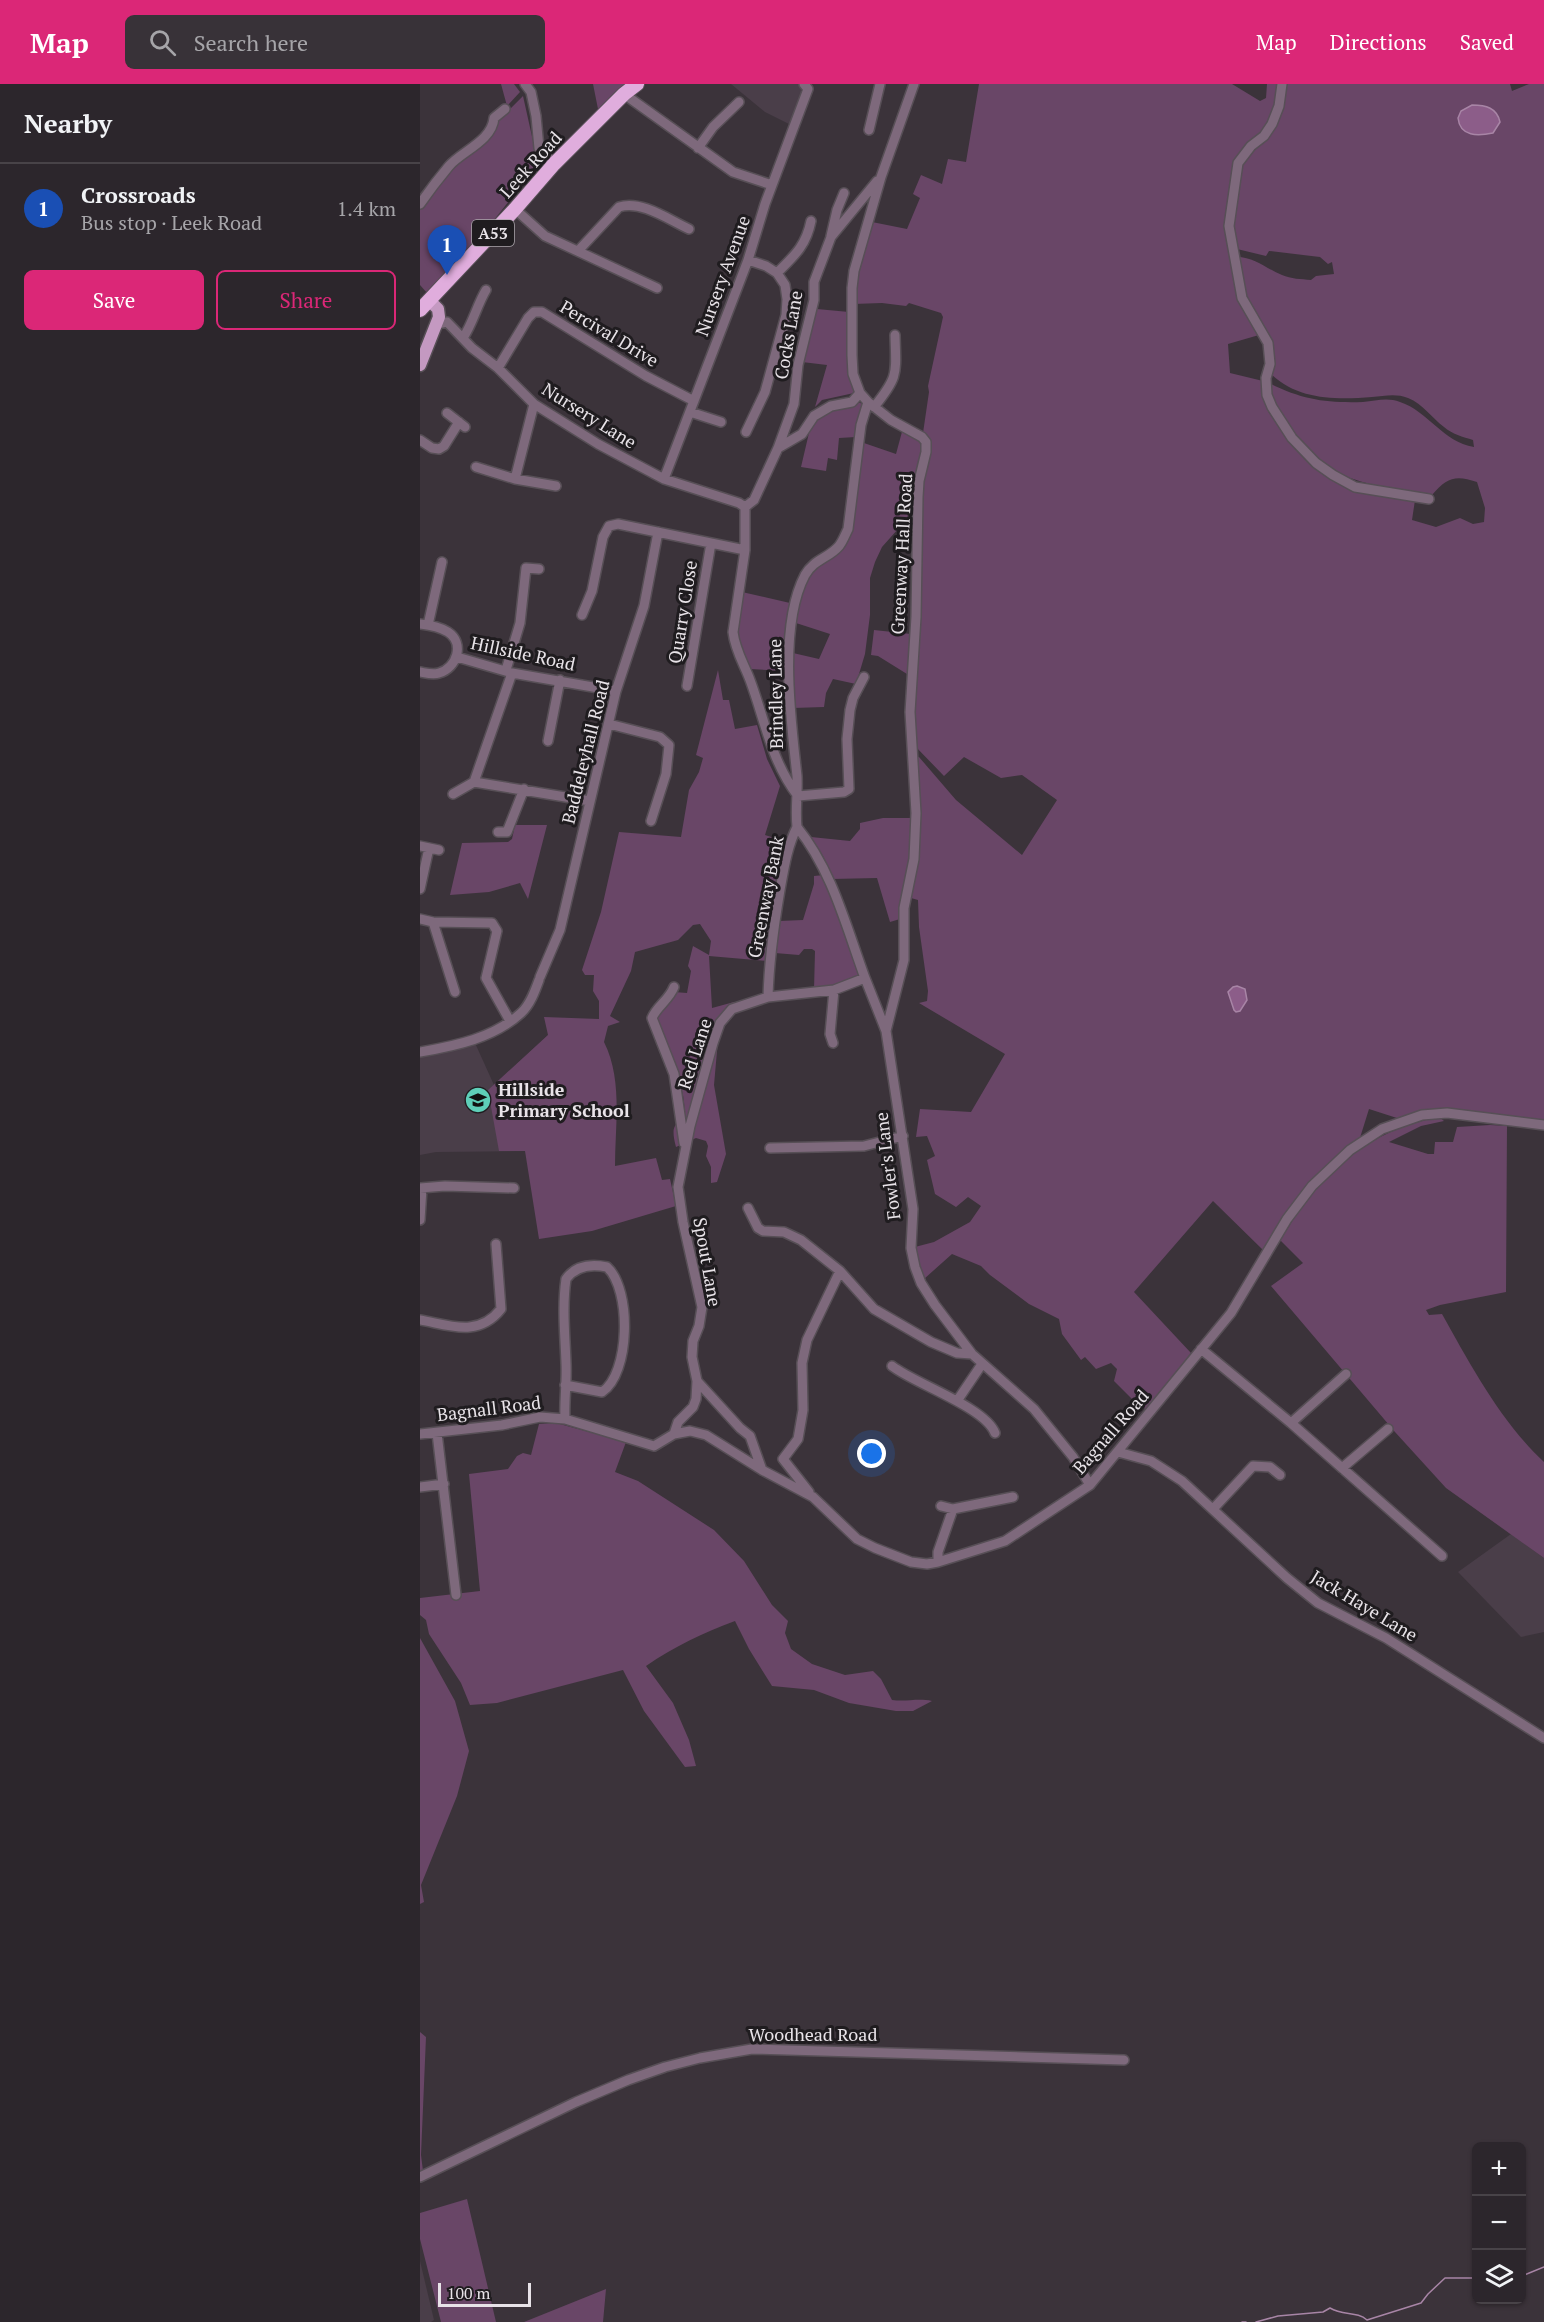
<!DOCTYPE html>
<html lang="en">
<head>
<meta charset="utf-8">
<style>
  :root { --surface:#2c262c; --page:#383238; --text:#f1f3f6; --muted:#a6a5a9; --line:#484348; --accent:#db2777 }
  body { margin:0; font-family:"PT Serif",serif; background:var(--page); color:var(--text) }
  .controls { position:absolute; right:18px; bottom:18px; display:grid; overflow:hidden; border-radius:9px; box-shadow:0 2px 4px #0004 }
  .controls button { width:54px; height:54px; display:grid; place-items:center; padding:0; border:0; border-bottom:2px solid var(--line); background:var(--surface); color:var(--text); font:30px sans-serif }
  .scale { position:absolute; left:18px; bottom:15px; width:93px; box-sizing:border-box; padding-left:6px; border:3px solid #e8e3e8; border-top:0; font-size:16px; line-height:21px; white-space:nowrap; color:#e8e3e8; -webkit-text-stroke:4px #1f1c1f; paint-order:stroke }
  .you { position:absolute; left:452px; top:1370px; width:21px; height:21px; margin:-15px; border:4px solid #fff; border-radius:50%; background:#1a73e8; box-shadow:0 0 0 9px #1a73e833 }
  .badge { display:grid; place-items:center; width:39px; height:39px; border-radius:50%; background:var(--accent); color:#fff; font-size:20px; font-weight:700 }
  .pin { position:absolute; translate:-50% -50px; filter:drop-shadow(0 2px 3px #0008) }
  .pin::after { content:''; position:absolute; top:32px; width:21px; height:18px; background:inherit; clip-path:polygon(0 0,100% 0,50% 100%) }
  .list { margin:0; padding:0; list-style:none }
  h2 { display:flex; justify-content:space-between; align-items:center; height:78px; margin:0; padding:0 24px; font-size:26px }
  h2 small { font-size:20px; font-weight:400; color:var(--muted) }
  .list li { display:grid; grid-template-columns:39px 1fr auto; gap:18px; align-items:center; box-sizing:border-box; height:90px; padding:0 24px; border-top:2px solid var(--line) }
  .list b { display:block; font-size:22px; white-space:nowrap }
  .list p { margin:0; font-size:20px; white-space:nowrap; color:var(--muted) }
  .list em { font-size:20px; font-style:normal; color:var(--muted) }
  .actions { display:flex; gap:12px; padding:18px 24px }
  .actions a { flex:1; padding:14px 0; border:2px solid var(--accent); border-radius:9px; text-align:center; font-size:21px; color:var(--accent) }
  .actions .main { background:var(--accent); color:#fff }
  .icon { flex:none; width:33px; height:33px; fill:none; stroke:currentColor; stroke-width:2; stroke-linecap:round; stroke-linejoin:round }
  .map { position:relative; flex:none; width:1124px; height:2238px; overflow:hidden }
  header { display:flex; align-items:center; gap:36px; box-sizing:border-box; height:84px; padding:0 30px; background:var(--accent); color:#fff }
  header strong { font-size:28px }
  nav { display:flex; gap:33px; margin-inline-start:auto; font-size:21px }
  .search { width:420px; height:54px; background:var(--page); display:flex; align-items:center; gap:15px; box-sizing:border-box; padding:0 21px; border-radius:9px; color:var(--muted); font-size:22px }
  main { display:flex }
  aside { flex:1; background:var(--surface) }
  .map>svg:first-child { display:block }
  .built { fill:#4a3e49 }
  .green { fill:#694667 }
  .water { fill:#8c5d89; stroke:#a885a6; stroke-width:1.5 }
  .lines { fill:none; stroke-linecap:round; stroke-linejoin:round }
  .stream { stroke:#a885a6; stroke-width:1.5 }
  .minor-casing { stroke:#574f56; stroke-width:12 }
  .major-casing { stroke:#574f56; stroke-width:15 }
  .highway-casing { stroke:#574f56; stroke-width:16 }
  .minor { stroke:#7e697c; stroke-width:9 }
  .major { stroke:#c499c1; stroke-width:12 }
  .highway { stroke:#e0addd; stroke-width:14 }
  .labels { text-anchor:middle; stroke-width:6; stroke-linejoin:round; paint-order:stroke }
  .shield { fill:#1f1c1f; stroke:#aca7ac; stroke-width:1.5 }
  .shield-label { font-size:16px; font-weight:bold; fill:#e8e3e8 }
  .street-label { font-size:18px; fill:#e8e3e8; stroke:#1f1c1f }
  .poi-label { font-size:18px; font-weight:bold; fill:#e8e3e8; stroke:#1f1c1f; text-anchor:start }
</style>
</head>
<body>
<header>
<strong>Map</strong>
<div class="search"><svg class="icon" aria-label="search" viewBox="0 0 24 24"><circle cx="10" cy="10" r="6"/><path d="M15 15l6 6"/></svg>Search here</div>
<nav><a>Map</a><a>Directions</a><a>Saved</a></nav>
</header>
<main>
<aside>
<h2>Nearby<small></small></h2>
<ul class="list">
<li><span class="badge" style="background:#1a4fb4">1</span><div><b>Crossroads</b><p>Bus stop · Leek Road</p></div><em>1.4 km</em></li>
</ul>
<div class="actions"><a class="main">Save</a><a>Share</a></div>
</aside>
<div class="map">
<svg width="1124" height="2238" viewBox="0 0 1124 2238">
  <rect width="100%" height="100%" fill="#3b333a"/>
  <path class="built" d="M 311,0 L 382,0 L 383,10 L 371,41 L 345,28 Z
    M 128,951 L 105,1067 L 16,1068 L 0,1071 L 0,971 L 55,959 L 74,1001 Z
    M 1091,1450 L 1124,1474 L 1124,1548 L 1101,1553 L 1038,1488 Z
    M 0,2177 L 14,2236 L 11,2238 L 0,2238 Z"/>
  <path class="green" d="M 81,0 L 94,0 L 100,8 L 87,22 Z
    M 173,0 L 207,0 L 179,30 Z
    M 559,0 L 812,0 L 840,17 L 846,14 L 847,0 L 860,0 L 855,26 L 848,41 L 825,64 L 816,77 L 813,88 L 813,117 L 808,147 L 819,217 L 839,251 L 808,260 L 810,289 L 843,297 L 842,310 L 849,329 L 892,382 L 921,400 L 940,408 L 995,416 L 992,436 L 1016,443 L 1040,434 L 1053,440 L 1064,438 L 1065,424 L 1057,398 C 1036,391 1027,393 1012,411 C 945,400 905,399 864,337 C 857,326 847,312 849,299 C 883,316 906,319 943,318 C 956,317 967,313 980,318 C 1008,327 1023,358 1054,363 L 1053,356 C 1043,353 1032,350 1024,343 C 1012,334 1003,320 988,314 C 976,309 964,312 952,313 C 917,316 879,316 852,291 L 851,265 L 848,250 L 826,219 L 817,173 C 834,173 847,185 862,191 C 871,195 881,195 891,196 L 896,192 L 914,190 L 912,178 L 908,180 L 900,173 L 849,167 L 846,172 L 817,165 C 810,146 817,130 818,111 C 819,98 816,86 823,74 C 829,65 839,60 846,52 C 860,37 862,19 863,0 L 1090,0 L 1092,7 L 1109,0 L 1124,0 L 1124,1039 L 1039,1025 L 1009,1027 L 980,1035 L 949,1025 L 939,1057 L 913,1077 L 890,1100 L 843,1166 L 793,1117 L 714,1208 L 771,1269 L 726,1325 L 720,1323 L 694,1297 L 697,1285 L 691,1279 L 676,1285 L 665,1273 L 661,1276 L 642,1250 L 639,1235 L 609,1220 L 570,1191 L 561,1182 L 532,1170 L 504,1195 L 499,1182 L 495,1163 L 514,1158 L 550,1138 L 561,1122 L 548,1113 L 536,1123 L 515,1110 L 507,1076 L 515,1072 L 507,1052 L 496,1053 L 500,1025 L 551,1028 L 585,970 L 499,919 L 507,917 L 508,907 L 499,843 L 498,816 L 491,814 L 498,763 L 496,673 L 499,673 L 536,716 L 602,771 L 637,716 L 602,691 L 581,694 L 544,673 L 524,692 L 494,661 L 494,614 L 499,525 L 500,402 L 509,358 L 508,353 L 503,349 L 509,308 L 508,302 L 523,233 L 521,229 L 489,219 L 486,222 L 462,219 L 433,220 L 438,184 L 452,138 L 487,145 L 500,114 L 493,110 L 501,91 L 522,100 L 528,75 L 546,78 Z
    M 103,12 L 115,66 L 120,78 L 55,160 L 7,209 L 0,201 L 0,124 L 33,80 L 75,46 L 79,36 Z
    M 397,225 L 429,228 L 435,305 L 434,309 L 402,316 L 395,323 L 407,281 L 382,278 Z
    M 436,318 L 444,320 L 436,353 L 419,354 L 417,376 L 408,374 L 406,387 L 381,383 L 392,336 L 403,329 Z
    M 483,344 L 500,353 L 504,361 L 499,377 L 494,427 L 462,463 L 455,478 L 450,494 L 450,531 L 445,570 L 436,600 L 413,595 L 406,609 L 404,623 L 373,624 L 371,607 L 373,569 L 399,575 L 410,550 L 376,539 L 378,519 L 387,494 L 427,451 L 436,424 L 441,358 L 476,370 Z
    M 322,508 L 370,519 L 367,543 L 366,587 L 330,585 C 314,556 318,539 322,508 Z
    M 454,546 L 491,550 L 487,590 L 458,572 L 451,571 Z
    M 298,586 L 303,616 L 309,616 L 315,645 L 337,641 L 347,675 L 360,702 L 345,751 L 367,758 L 347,877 L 289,872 L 292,924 L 314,918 L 315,921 L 305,928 L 298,956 L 294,1001 L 306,1070 L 297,1098 L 291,1099 L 291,1083 L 286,1072 L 288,1062 L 286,1057 L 276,1054 L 256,1063 C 248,1034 262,1044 264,1025 C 267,1007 243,954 236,935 L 254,908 L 267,909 L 271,887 L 268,882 L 273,862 L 289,871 L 291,857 L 280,840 L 273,841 L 258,856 L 215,868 L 211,887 L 190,932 L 200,938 L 188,942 L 184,958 C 203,996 195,1041 195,1082 L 236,1074 L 242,1096 L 250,1095 L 256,1122 L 172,1147 L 119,1155 L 105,1067 L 79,1067 L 68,1006 L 128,951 L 124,933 L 179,935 L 179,917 L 173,907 L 174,891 L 165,891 L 162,886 L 181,828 L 199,748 L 261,753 L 269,706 L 279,688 L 283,674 L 276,671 Z
    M 463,734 L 492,734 L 491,772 L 480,835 L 470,838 L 457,794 L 412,795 L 403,772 L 391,753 L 430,757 L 440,745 L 440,739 Z
    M 95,741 L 127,741 L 108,815 L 100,799 L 69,808 L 30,811 L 42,759 L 88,758 L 92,755 Z
    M 404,791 C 415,825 430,857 439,891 L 407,904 L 394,906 L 395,867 L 392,865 L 384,865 L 379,871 L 355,869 L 359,837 L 383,836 L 394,800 L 394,792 Z
    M 1019,1033 L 1024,1037 L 1001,1042 L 969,1058 L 1008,1070 L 1014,1070 L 1015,1058 L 1033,1058 L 1037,1043 L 1070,1041 L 1087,1042 L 1086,1208 L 1020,1221 L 1006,1226 L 1009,1231 L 1022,1230 C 1050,1280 1081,1338 1124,1378 L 1124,1474 L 1026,1404 L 975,1348 L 851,1202 L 883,1179 L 859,1155 C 870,1145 875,1129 885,1117 C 920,1072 963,1044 1019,1033 Z
    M 136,1339 L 206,1358 L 195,1388 L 218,1397 L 294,1446 L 324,1477 L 352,1521 L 368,1537 L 365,1549 L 371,1565 L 392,1580 L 425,1591 L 453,1587 L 461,1595 L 472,1616 C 486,1618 498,1614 512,1617 L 493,1627 L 476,1627 L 429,1619 L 394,1606 L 352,1602 L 329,1565 L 315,1537 C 283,1549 255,1562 226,1582 L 253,1619 L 269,1656 L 276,1682 L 265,1683 L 224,1627 L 203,1586 L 77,1619 L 50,1621 L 41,1599 L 9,1550 L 6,1536 L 0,1531 L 0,1514 L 60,1507 L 49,1390 L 88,1385 L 97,1372 L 103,1369 L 111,1371 L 119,1340 Z
    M 0,1554 L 35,1617 L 49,1667 L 37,1712 L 1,1801 L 4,1818 L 0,1820 Z
    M 0,1948 L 6,1953 L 1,2071 L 3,2087 L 0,2089 Z
    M 47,2115 L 76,2238 L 21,2238 L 0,2155 L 0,2129 Z
    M 186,2205 L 183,2238 L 104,2238 Z"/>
  <path class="water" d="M 1052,21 C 1066,21 1077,24 1080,38 L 1073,49 C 1058,52 1040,53 1038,34 L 1041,27 Z
    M 817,902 L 825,905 L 827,916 L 820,927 L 816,928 L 814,926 L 808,908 L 813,903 Z"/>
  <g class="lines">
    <path class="stream" d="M 1102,2192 L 1124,2183
      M 822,2238 L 826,2238
      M 836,2238 L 858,2232 L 903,2228 L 910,2224 C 923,2232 937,2227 947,2236 L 1001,2219 L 1008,2210 L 1025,2194 L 1056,2194"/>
    <g class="minor-casing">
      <path id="minor" d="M 105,0 L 111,8 L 116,32 L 119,64 L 134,80
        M 862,0 L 859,22 L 852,40 L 844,52 L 831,62 L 818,79 L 809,142 L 822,214 L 848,259 L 850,280 L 846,294 L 847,311 L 852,323 L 872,354 L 896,379 L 913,391 L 935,403 L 1009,415
        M 204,10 L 313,88 L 352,101
        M 449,46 L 460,0
        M 278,64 L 293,43 L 319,18
        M 0,120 C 9,107 19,94 29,82 C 42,67 72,57 74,34 L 85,25
        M 95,125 L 125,152 L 237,204
        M 411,152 L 417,126 L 424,109
        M 158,167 L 199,123 C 222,116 249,136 269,145
        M 357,189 C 374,172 386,162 391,137
        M 17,240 L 27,238 L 52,264 L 78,284 L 114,320 L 178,360 L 244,395 L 319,419 L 325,423
        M 43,254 C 53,239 57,221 66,206
        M 78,284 L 108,234 L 114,228 L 122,228 L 226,292 L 274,317
        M 454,323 C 479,292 476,290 475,251
        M 270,328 L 301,338
        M 27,329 L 45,343
        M 326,348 L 345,308 L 366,231 L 367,215 L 365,201 L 357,189 L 346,182 L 328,176
        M 0,356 L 12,364 L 19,365 L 24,362 L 39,338
        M 358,364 L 382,350 L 394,332 L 411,322 L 432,318 L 440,309
        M 56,383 L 95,395 L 136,402
        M 95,395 L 114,320
        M 244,395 L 328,176 L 345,120 L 388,5 L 384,0
        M 325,423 L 325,466 L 313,548 C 315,566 324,580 330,596 C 345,636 351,677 378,712 L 424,708 L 429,705 L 427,655 L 430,626 L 433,614 L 444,593
        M 325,423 L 334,416 L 358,364 L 374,320 L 378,281 L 394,216 L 394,198 L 411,153 L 457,97
        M 162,531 L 172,507 L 183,453 L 189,442 L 198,440 L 325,466
        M 0,540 C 9,541 20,543 28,548 C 45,559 37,584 19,589 C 13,591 6,589 0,588
        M 8,541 L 22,478
        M 37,573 L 92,589 L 196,607
        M 86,586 L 100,539 L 106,484 L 119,485
        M 92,589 L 54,698 L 170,717
        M 267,602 L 291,459
        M 189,640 L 240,653 L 249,661 L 246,690 L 231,737
        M 128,657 L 140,596
        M 33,710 L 54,698
        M 377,743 C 375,726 378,709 377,692 C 371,637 358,542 385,491 C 394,475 409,474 419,462 C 423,457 425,451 428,445 L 441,341 L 448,318
        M 377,743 C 412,786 426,842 445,894
        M 78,748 L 87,748 L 104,705
        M 0,762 L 19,766
        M 0,805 L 9,764
        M 0,835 L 13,838 L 72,839 L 77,847 L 66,894 L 90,937
        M 13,838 L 35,908
        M 120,893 L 140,846 L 196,607 L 224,522 L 238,448
        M 254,903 C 249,916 237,922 232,934 L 254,990 L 264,1059
        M 348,913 C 349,876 354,841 360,806 C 364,784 367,763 377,743
        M 466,947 L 484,876 L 484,824 L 494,775 L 496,729 L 490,628 L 496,533 L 498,413 L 499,397 L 506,368 L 506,358 L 502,353 L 471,336 L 448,318 L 440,309 L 433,290 L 432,271 L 432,204 L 434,187 L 461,93 L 494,0
        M 413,959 L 410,950 L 414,906
        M 0,968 C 35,962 74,954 101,929 C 110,921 115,907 119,896
        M 350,1064 L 444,1062 L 483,1052
        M 0,1104 L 25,1102 L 94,1104
        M 328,1124 L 338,1144 L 343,1147 L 364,1148 L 381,1156 L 420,1187 L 454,1225 L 511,1258 L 537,1269 L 552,1270
        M 0,1136 L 2,1104
        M 0,1236 C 29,1241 58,1254 81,1225 L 76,1160
        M 781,1265 L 871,1339 L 1022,1472
        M 472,1282 C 495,1300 565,1323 575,1349
        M 277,1297 L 320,1344 L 330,1352 L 342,1386
        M 537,1317 L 562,1280
        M 145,1335 C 144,1317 147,1298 146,1279 C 145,1251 142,1223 146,1195 C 156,1181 172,1180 187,1183 C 212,1206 210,1290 182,1308 L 145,1301
        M 871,1339 L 926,1290
        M 17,1349 L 36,1511
        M 0,1350 L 82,1341 L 120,1333 L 145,1335 L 234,1362 L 254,1350 L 270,1347 L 286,1351 L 342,1386 L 393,1413 L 437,1455 L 455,1464 L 491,1478 L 507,1480 L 518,1478 L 585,1457 L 670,1401 L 811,1229 L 867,1135 L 892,1102 L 930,1066 L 962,1045 L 1002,1031 L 1027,1029 L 1124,1041
        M 254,1350 L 258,1338 L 273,1323 L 276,1315 L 277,1297 L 272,1273 L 273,1257 L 279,1242 L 282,1223 L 263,1138 L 258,1103 L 270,1042 L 293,959 L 300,939 L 312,925 L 348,913 L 414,906 L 445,894 L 466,947 L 493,1125 L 491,1164 L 495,1183 L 501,1199 L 515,1221 L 552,1270 L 614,1325 L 653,1373 L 670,1401
        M 698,1368 L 731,1377 L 762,1397 L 867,1494 L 898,1519 L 966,1554 L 1124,1654
        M 922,1384 L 968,1345
        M 0,1403 L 24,1400
        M 389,1408 L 363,1375 L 378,1355 L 383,1326 L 382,1279 L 387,1256 L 420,1187
        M 521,1422 L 533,1425 L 593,1413
        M 793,1425 L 833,1382 L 850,1383 L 860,1391
        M 518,1478 L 518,1468 L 533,1425
        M 0,2093 L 156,2018 L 208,1996 L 245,1983 L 280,1974 L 332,1965 L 704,1976"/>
    </g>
    <g class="major-casing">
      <path id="major" d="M 0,281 L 19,233 L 18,225 L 9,216"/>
    </g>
    <g class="highway-casing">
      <path id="highway" d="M 0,226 L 95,125 L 134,80 L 204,10 L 217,0"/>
    </g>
    <use href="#minor" class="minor"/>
    <use href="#major" class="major"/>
    <use href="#highway" class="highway"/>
  </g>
  <defs>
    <g id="school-disc" transform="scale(1.35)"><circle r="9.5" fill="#5eceb8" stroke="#1f1c1f"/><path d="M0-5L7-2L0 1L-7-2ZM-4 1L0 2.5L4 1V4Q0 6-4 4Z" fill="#111"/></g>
  </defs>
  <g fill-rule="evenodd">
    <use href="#school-disc" x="58" y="1016"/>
  </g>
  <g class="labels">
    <rect class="shield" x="52" y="136" width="42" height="26" rx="4.5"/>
    <g class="shield-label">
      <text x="73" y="155">A53</text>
    </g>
    <g class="street-label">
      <text transform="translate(111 81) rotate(-48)" y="6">Leek Road</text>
      <text transform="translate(303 192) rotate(-70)" y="6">Nursery Avenue</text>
      <text transform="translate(189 250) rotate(31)" y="6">Percival Drive</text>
      <text transform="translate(369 251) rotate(-80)" y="6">Cocks Lane</text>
      <text transform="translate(169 332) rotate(32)" y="6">Nursery Lane</text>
      <text transform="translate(482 470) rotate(-87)" y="6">Greenway Hall Road</text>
      <text transform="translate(263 528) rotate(-81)" y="6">Quarry Close</text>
      <text transform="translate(103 570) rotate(12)" y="6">Hillside Road</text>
      <text transform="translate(356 610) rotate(-91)" y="6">Brindley Lane</text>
      <text transform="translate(166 668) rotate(-76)" y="6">Baddeleyhall Road</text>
      <text transform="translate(346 813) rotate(-79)" y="6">Greenway Bank</text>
      <text transform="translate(275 970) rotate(-72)" y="6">Red Lane</text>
      <text transform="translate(468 1082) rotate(-97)" y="6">Fowler's Lane</text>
      <text transform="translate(287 1178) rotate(80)" y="6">Spout Lane</text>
      <text transform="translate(69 1325) rotate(-7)" y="6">Bagnall Road</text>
      <text transform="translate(691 1348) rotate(-49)" y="6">Bagnall Road</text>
      <text transform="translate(944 1522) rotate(31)" y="6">Jack Haye Lane</text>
      <text x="393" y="1957">Woodhead Road</text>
    </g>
    <g class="poi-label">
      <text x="78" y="1012">Hillside<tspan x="78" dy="21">Primary School</tspan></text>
    </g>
  </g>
</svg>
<div class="controls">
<button>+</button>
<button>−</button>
<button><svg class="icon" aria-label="layers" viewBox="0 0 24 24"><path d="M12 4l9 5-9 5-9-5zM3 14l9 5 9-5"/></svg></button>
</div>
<div class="scale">100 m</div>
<div class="you"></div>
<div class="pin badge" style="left:27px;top:191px;background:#1a4fb4">1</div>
</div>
</main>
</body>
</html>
